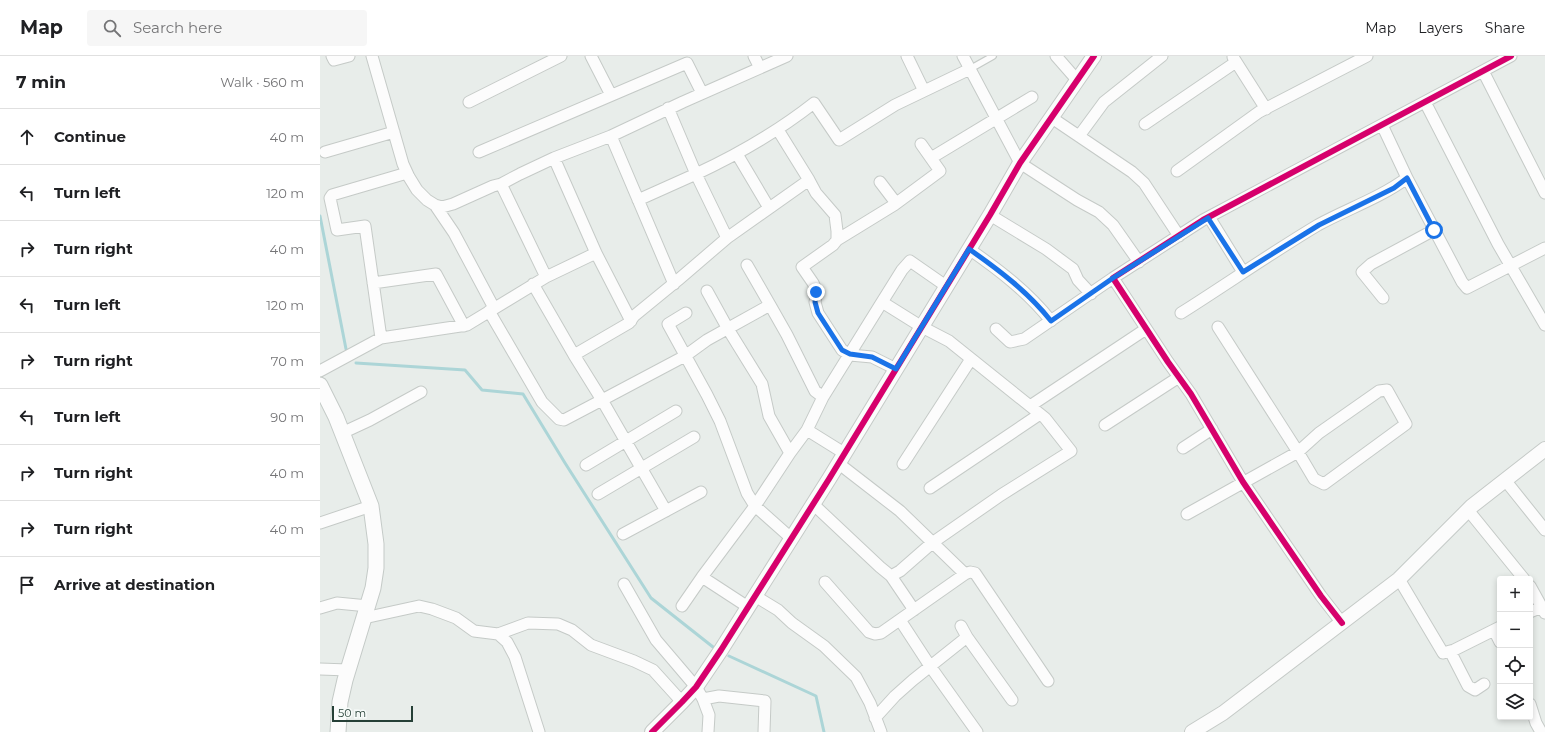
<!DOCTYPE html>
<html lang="en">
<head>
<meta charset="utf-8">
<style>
  :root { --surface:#fff; --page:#f6f6f6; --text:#202124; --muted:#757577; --line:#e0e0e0 }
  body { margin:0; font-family:Montserrat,sans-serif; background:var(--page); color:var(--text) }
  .controls { position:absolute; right:12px; bottom:12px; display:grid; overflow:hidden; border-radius:4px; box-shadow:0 2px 6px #0003 }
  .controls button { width:36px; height:36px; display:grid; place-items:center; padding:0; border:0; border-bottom:1px solid var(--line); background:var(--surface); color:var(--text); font:20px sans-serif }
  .scale { position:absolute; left:12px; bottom:10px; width:81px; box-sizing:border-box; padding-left:4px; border:2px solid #264037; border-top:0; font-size:11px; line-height:14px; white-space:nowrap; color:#264037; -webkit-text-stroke:3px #f7fbf9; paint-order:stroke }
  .stop { position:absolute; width:12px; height:12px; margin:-9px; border:3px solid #1a73e8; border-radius:50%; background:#fff }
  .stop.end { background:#1a73e8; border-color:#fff; box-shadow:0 1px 4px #0008 }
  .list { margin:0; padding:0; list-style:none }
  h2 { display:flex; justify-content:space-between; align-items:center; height:52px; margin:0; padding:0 16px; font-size:17px }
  h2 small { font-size:13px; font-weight:400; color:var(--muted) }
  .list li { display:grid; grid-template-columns:26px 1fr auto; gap:12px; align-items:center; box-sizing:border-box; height:56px; padding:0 16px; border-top:1px solid var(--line) }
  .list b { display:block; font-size:15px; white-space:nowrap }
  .list em { font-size:13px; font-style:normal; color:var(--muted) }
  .icon { flex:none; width:22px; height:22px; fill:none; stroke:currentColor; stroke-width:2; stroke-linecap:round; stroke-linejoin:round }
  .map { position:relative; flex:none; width:1225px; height:676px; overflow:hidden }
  header { display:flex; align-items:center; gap:24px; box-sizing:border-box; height:56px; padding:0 20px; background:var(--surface); border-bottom:1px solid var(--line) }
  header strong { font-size:19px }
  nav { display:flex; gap:22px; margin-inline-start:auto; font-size:14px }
  .search { width:280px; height:36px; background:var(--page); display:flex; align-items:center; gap:10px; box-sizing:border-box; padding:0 14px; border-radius:4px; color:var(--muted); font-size:15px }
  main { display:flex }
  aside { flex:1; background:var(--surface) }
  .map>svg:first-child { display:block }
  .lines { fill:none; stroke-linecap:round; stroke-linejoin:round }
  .stream { stroke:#acd5d7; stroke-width:3 }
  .service-casing { stroke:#c5cac7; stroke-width:8 }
  .minor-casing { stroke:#c5cac7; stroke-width:13 }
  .tertiary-casing { stroke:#c5cac7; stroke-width:16 }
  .secondary-casing { stroke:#c4cac7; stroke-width:17 }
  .service { stroke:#fcfcfc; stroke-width:5.5 }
  .minor { stroke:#fcfcfc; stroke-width:11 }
  .tertiary { stroke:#fcfcfc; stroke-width:14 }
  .secondary { stroke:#fcfcfc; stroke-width:15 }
  .cycleway-casing { stroke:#f7fbf9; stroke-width:8 }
  .cycleway { stroke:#d6006c; stroke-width:6 }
  .route { stroke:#1a73e8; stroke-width:5 }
</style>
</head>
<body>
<header>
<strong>Map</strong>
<div class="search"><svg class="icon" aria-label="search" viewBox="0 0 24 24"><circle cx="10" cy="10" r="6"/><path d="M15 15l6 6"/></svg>Search here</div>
<nav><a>Map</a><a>Layers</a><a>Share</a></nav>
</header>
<main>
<aside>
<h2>7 min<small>Walk · 560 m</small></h2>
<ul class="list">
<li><svg class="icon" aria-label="ahead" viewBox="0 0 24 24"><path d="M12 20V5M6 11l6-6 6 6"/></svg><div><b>Continue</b></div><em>40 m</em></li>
<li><svg class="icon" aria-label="left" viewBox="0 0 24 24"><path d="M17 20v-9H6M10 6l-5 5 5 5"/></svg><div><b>Turn left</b></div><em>120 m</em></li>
<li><svg class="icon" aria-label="right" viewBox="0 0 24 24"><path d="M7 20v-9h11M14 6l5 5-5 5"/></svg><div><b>Turn right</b></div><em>40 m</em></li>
<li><svg class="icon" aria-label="left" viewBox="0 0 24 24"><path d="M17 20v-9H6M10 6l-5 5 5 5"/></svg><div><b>Turn left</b></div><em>120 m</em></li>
<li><svg class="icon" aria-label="right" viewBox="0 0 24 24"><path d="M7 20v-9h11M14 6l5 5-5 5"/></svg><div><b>Turn right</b></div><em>70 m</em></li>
<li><svg class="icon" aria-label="left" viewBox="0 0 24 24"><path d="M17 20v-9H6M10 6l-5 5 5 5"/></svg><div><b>Turn left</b></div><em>90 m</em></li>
<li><svg class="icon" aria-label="right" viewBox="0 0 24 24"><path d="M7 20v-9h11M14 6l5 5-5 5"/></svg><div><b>Turn right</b></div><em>40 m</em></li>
<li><svg class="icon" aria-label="right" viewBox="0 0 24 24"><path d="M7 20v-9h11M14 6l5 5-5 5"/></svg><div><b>Turn right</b></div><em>40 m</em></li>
<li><svg class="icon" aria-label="arrive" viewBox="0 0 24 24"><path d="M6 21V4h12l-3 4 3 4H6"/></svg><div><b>Arrive at destination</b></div></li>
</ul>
</aside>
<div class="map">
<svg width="1225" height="676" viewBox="0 0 1225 676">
  <rect width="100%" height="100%" fill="#e8edea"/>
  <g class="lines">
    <path class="stream" d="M 0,160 L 26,293
      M 36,307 L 145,314 L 162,334 L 203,338 L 245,407 L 331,542 L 393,591
      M 409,600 L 496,640 L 504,676"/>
    <g class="service-casing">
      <path id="service" d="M 650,13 L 673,0"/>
    </g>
    <g class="minor-casing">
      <path id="minor" d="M 12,0 L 14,4 L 29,0
        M 52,0 L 83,108 L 89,121 L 97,134 L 107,144 L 115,149 L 122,151 L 133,148 L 173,130 L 181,128 L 200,118 L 234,102 L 291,80 L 363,46 L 467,0
        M 271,0 L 291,39
        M 434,0 L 440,12
        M 587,0 L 604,35
        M 736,0 L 757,24
        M 913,1 L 946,53
        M 650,13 L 700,107 L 757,144 L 779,156 L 793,169 L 819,206
        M 1163,15 L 1225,137
        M 149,46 L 241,0
        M 1105,46 L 1178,188 L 1225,269
        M 348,52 L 376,118 C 419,98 457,76 494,47 L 519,84 L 575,49 L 650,13 L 643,0
        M 732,62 L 812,116 L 824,127 L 859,180
        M 825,68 L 916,6
        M 291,80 L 354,228
        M 759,80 L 784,46 L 842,0
        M 5,96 L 74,76
        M 159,96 L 367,7 L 382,37
        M 417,98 L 449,152
        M 234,102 L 276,197 L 311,265
        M 611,102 L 712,41
        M 857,115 L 939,56 L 1047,0
        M 1087,122 L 1142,226 L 1147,232 L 1225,192
        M 489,124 L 496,137 L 515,159 L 517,175 L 517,184 L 513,189 L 482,211 L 493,227 L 497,236 L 495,246 L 498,257 L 522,294 L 530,299 L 552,301 L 576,313
        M 560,126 L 576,147
        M 181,128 L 226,221
        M 115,149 L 134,177 L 174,252
        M 670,159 L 726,193 L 753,213 L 758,224 L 771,238
        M 889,161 L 923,216
        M 407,182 L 489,124 L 458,74
        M 517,184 L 574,149 L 620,115 L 601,88
        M 649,193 C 679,214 708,236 731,265
        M 427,209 L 450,249
        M 53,227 L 116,218 L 144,270
        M 213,228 L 254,299 L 309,267 L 314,260 L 358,224 L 407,182 L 376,118 L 318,144
        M 387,235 L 408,273 L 442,328 L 449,360 L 470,397
        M 1063,242 L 1042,216 L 1051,208 L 1114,174
        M 169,255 L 222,346 L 239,363 L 244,364 L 282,344 L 254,299
        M 366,257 L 348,268 L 387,339 L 400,365 L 427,437 L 435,450 L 471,482
        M 861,257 C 907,228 951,197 998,169 C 1027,153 1060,142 1087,122 L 1062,69
        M 676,273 L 690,286 L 704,283 L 793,222
        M 61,282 L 45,170 L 17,174 L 10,142 L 12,139 L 87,117
        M 0,315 L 61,282 L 147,269 L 226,221 L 276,197
        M 503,341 L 562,246
        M 710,350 L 826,273
        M 785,369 L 859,321
        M 22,377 L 50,364 L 101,336
        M 863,392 L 892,373
        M 518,407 L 580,455 L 645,518
        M 583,408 L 651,303
        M 266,409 L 356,355
        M 1185,424 L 1225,474
        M 610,432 L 720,358
        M 278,438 L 374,381
        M 493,448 L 560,511 L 571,520 L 580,515 L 612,487 L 681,439 L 751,395 L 725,362 L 629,285 L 602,271 L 562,246 L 582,214 L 590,205 L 626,230
        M 1148,454 L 1204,523
        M 346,455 L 282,344 L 365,300 L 387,284 L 450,249 L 467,279 L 495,335 L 503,341 L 487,374 L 524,397
        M 867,458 L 978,396 L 994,423 L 1004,428 L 1086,368 L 1067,334 L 1059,335 L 999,377 L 978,396 L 898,271
        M 0,467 L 51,450
        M 303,478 L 381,436
        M 571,520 L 594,554
        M 382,521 L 435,450 L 470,397 L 487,374
        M 1079,523 L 1123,597 L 1134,594 L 1180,571
        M 505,526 L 549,576 L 555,578 L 561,577 L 645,518 L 650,516 L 655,517 L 728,625
        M 304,528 L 336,584 L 376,631 L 383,643 L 389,659 L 388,676
        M 1210,530 L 1225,557
        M 435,540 L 458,554 L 472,567 L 504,590 L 536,621 L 550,647 L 561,676
        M 362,550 L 382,521 L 428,551
        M 0,552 L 17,547 L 48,550
        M 1210,556 L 1222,551
        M 44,562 L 99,550 L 112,553 L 136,562 L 154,575 L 178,578 L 187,586 L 195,601 L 219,676
        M 580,564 L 610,610 L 657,676
        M 1022,567 L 1001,540 L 923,426 L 871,338 L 848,306 L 793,222 L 883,164 L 1191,0
        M 1174,574 L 1180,586
        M 178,578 L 208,567 L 238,568 L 252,574 L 271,589 L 314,605 L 333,614 L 362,646
        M 647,581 L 692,644
        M 1130,595 L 1148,630 L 1155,634 L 1164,628
        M 0,613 L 28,614
        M 383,643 L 399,640 L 445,645 L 444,676
        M 1210,648 L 1216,667 L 1221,676
        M 555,662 L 575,640 L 593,624 L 647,581 L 641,570"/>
    </g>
    <g class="tertiary-casing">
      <path id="tertiary" d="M 332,676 L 362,646 L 376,631 L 401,594 L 509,423 L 670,159 L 700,107 L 774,0
        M 872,676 L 903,657 L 1079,523 L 1152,450 L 1225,393"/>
    </g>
    <g class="secondary-casing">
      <path id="secondary" d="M 0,329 L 16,361 L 51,450 L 56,488 L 56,512 L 53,532 L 25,624 L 20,646 L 18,676"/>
    </g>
    <use href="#service" class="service"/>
    <use href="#minor" class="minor"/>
    <use href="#tertiary" class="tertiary"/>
    <use href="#secondary" class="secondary"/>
    <g class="cycleway-casing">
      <path id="cycleway" d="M 1022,567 L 1001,540 L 923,426 L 871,338 L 848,306 L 793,222 L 883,164 L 1191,0
        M 332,676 L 362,646 L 376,631 L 401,594 L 509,423 L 670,159 L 700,107 L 774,0"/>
    </g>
    <use href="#cycleway" class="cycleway"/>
  </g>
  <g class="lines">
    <path class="route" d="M 496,236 L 495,246 L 498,257 L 522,294 L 530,298 L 552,301 L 576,313 L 649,193 C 679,214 708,236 731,265 L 793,222 L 888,162 L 923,216 L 999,169 L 1074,132 L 1087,122 L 1114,174"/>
  </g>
</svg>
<div class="controls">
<button>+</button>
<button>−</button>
<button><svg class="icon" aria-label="locate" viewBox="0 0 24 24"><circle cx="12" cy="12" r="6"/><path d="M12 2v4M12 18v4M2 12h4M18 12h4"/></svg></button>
<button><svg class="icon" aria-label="layers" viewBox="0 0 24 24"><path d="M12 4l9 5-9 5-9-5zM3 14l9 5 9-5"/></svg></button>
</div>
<div class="scale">50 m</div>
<div class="stop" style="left:1114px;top:174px"></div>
<div class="stop end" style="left:496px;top:236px"></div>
</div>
</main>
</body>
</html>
